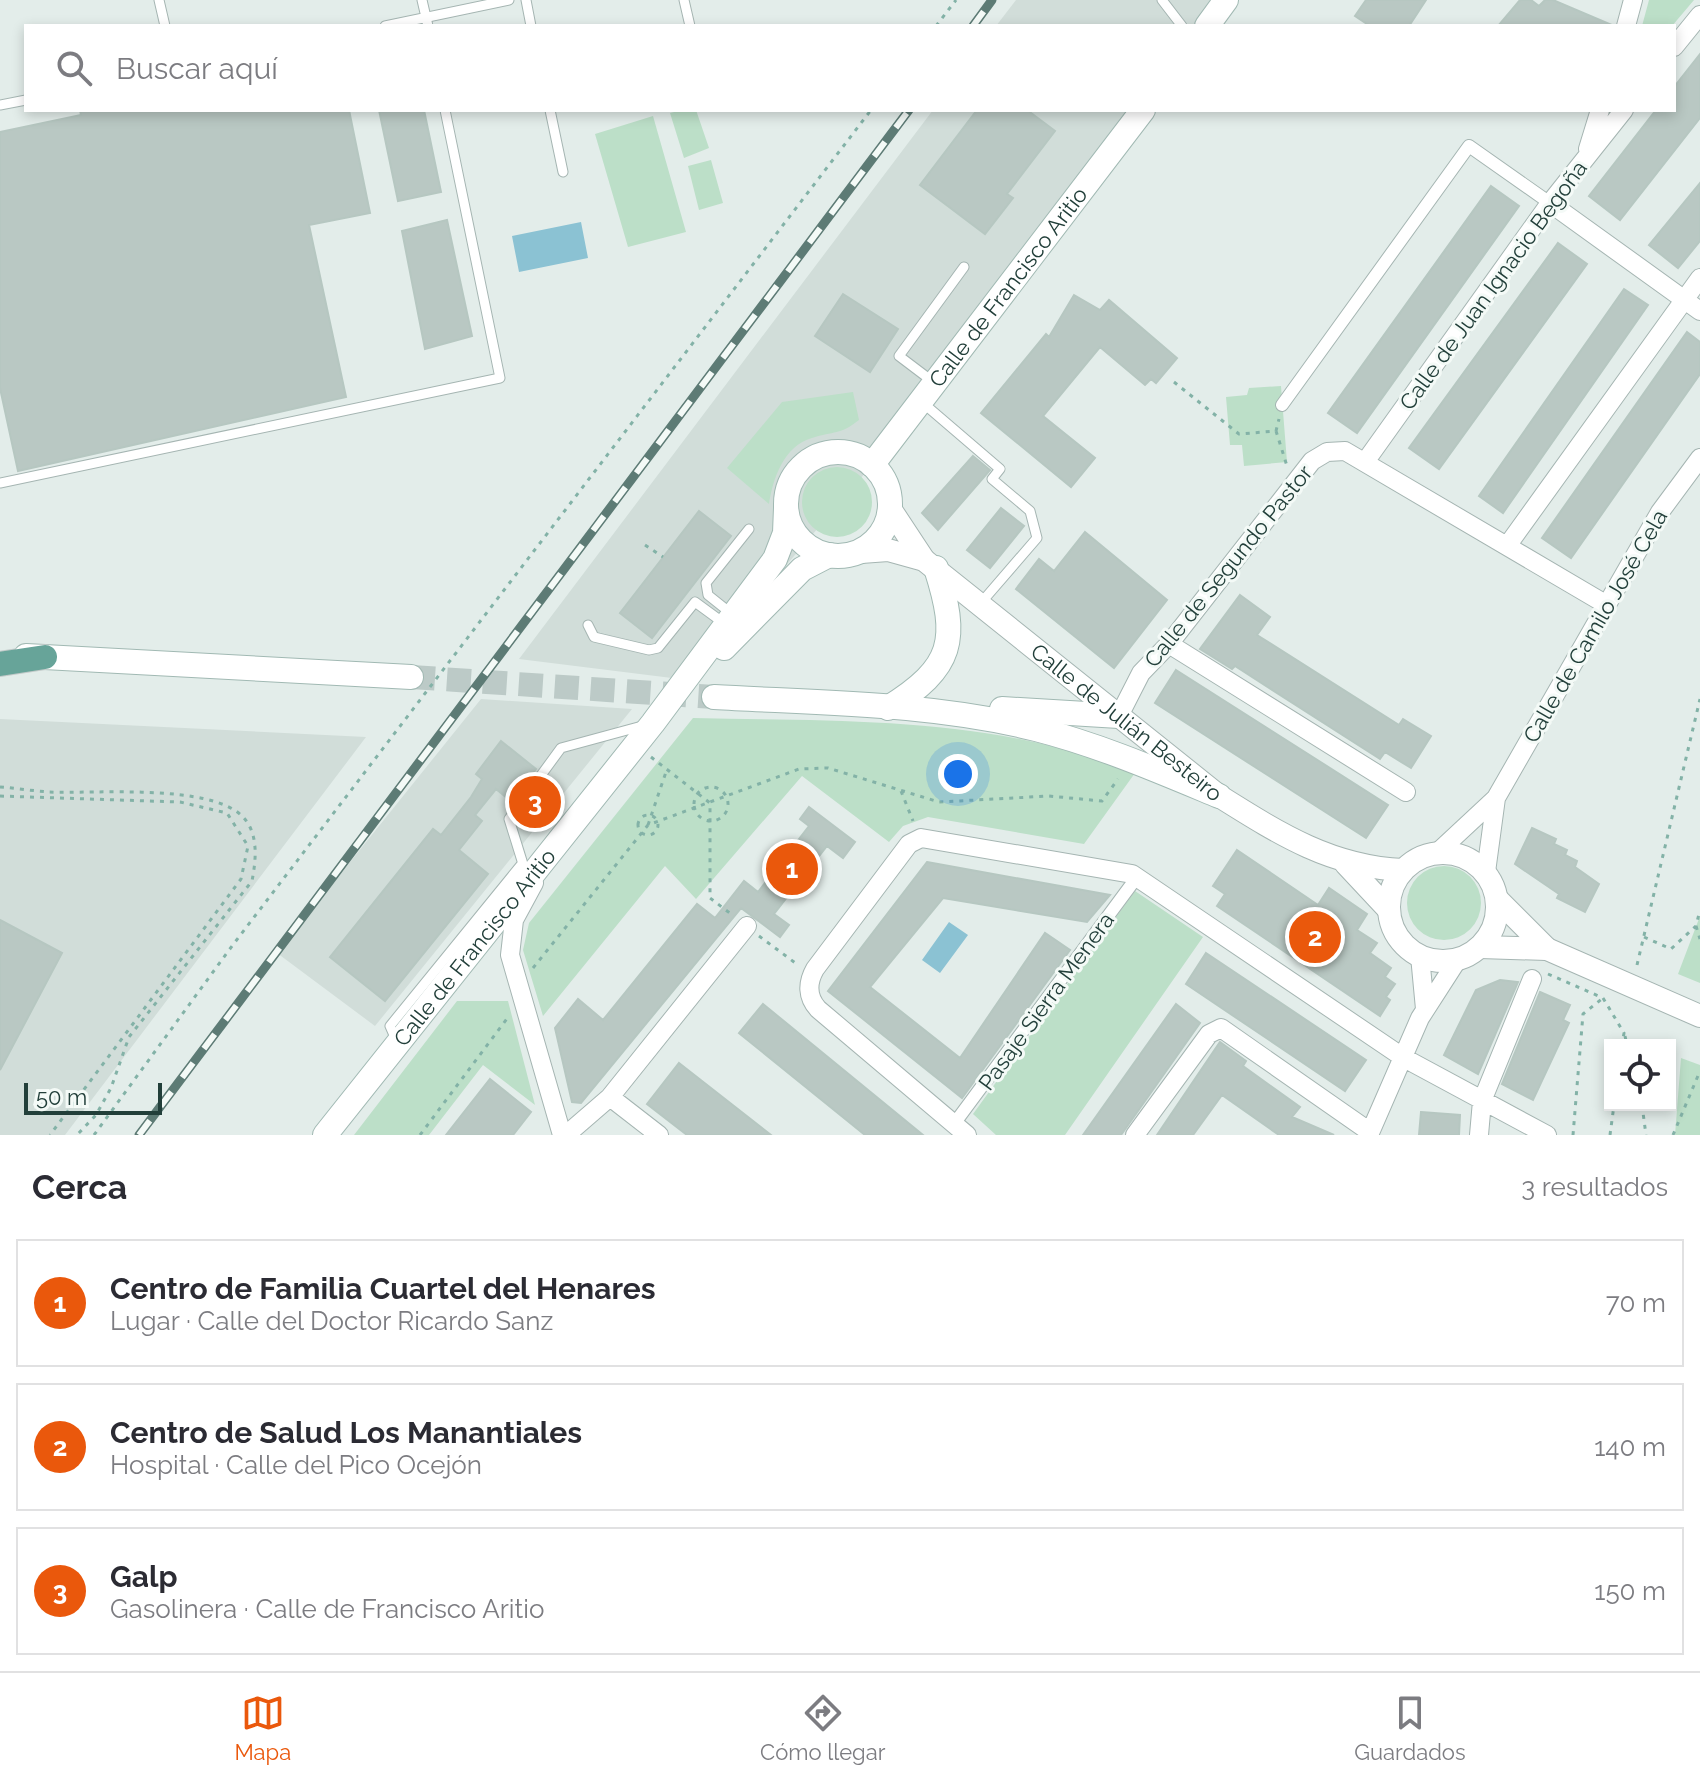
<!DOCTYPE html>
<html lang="es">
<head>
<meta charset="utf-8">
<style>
  :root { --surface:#fff; --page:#f7f7f7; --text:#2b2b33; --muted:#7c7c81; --line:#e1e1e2; --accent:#ea580c }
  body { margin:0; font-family:Raleway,sans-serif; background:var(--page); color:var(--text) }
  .controls { position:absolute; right:24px; bottom:24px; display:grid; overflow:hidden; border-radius:0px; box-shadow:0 4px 12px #0003 }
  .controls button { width:72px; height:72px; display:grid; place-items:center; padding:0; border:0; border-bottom:2px solid var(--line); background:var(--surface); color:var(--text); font:40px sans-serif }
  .scale { position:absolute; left:24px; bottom:20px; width:138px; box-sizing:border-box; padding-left:8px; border:4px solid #223f3a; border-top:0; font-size:22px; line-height:28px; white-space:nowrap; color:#223f3a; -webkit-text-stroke:6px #f4faf7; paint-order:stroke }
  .you { position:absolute; left:958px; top:774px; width:28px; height:28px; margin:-20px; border:6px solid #fff; border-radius:50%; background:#1a73e8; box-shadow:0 0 0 12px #1a73e833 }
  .badge { display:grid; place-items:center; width:52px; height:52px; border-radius:50%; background:var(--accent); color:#fff; font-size:26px; font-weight:700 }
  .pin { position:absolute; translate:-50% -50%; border:4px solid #fff; box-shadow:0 2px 8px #0006 }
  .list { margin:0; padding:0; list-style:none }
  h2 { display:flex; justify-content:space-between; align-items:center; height:104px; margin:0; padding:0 32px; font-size:34px }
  h2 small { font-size:26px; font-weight:400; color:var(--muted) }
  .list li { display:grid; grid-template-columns:52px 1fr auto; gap:24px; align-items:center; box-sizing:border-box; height:128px; margin:0 16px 16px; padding:0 16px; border:2px solid var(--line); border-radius:0px }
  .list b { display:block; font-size:30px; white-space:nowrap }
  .list p { margin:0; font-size:26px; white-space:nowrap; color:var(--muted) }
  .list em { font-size:26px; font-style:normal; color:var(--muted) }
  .icon { flex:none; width:44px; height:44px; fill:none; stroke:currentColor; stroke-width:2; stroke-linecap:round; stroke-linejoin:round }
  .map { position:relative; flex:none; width:1700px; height:1135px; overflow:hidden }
  .search { position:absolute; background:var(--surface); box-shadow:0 4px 12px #0003; left:24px; right:24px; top:24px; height:88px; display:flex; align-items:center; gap:20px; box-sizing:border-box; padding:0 28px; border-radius:0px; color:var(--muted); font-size:30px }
  .sheet { height:536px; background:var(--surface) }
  nav { display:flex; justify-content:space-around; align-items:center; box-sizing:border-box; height:112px; border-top:2px solid var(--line); background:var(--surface); font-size:22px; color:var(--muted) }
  nav a { display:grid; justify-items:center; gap:4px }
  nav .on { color:var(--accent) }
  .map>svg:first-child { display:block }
  .built { fill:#d1ddd9 }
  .green { fill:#bcdfc8 }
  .water { fill:#8bc2d3 }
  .building { fill:#b9c8c3; stroke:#b6c7c1; stroke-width:2 }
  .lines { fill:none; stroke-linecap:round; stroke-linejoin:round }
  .secondary-tunnel { stroke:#bccac7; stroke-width:24; stroke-dasharray:24 12; stroke-linecap:butt }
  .service-casing { stroke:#a5b5b2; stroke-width:11 }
  .pedestrian-casing { stroke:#a5b5b2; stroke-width:14 }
  .minor-casing { stroke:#a5b5b2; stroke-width:20 }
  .tertiary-casing { stroke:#a5b5b2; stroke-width:24 }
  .secondary-casing { stroke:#a1b9b3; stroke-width:26 }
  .primary-casing { stroke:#c1c9c8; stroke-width:26 }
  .path { stroke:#83b2a7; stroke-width:3; stroke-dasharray:4 6; stroke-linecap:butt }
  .service { stroke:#fff; stroke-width:9 }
  .pedestrian { stroke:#fff; stroke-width:12 }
  .minor { stroke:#fff; stroke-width:18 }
  .tertiary { stroke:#fff; stroke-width:22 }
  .secondary { stroke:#fff; stroke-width:24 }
  .primary { stroke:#67a499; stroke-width:24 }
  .rail-casing { stroke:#5d7b75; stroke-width:9 }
  .rail { stroke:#f4faf7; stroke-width:6; stroke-dasharray:18; stroke-linecap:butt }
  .labels { text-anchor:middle; stroke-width:6; stroke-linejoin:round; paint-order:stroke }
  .street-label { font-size:22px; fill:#223f3a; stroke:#f4faf7 }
</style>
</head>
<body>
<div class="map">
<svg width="1700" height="1135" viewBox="0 0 1700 1135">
  <rect width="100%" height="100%" fill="#e3edea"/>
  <path class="built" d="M 1016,0 L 1224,0 L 1205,26 L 996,26 Z
    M 933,110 L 1141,110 L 872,465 L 688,680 L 519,659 Z
    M 481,699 L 632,709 L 375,1026 L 277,953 Z
    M 0,719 L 366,737 L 65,1135 L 0,1135 Z"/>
  <path class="green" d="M 1649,0 L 1694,0 L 1672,26 L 1642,26 Z
    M 682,110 L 696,110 L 709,148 L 684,158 L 670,113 Z
    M 653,116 L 686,232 L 628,247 L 595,134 Z
    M 711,160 L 723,203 L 699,210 L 688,166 Z
    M 1281,386 L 1287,462 L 1244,466 L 1242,445 L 1230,445 L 1226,397 L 1247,395 L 1249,388 Z
    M 853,392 L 859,420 C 840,435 834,431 812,438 C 784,446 773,478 769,504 L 727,468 L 782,402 Z
    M802 502a35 35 0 1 1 70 0a35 35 0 1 1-70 0Z
    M 693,718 C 814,721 941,717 1059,748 C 1085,754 1110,765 1135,773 L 1084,844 L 928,817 L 903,826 L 889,842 L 802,776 L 696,899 L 665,866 L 543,1016 L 523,950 L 529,923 Z
    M1407 903a37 37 0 1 1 74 0a37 37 0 1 1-74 0Z
    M 1135,891 L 1203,937 L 1065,1135 L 996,1135 L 973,1114 Z
    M 1700,916 L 1700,983 L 1678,974 Z
    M 457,1001 L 508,1001 L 535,1105 L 483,1065 L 429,1135 L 354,1135 Z
    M 1681,1058 L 1700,1065 L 1700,1135 L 1675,1135 Z"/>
  <path class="water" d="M 581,222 L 588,258 L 519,272 L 512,236 Z
    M 949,922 L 968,935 L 940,973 L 922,960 Z"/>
  <path class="building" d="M 1366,0 L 1426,0 L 1409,26 L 1370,26 L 1355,16 Z
    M 1520,0 L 1531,0 L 1539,6 L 1545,0 L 1553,0 L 1614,26 L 1498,26 Z
    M 1700,54 L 1700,118 L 1620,220 L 1589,196 L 1656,110 L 1674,110 L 1674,87 Z
    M 80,110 L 349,110 L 370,213 L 309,225 L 346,397 L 18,471 L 0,388 L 0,132 L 81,115 Z
    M 379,110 L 424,110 L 441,192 L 398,201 Z
    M 977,110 L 1027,110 L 1055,131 L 1007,194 L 1013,198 L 985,234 L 920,185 Z
    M 1700,183 L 1700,241 L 1678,268 L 1649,245 Z
    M 1491,186 L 1519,206 L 1357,433 L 1328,413 Z
    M 447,220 L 472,336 L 425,349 L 402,231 Z
    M 1558,243 L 1587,264 L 1439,469 L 1409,448 Z
    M 1624,289 L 1648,305 L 1503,513 L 1479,496 Z
    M 843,294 L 898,329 L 870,372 L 815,336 Z
    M 1074,295 L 1100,310 L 1109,300 L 1177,358 L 1156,383 L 1151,379 L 1145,385 L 1100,347 L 1043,416 L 1095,458 L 1071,487 L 981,413 L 1046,334 L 1049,337 Z
    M 1687,332 L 1700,342 L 1700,374 L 1571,558 L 1542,538 Z
    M 973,456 L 990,470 L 938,530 L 922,513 Z
    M 1001,508 L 1024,526 L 990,568 L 967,550 Z
    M 699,511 L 731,536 L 652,638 L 620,613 Z
    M 1085,532 L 1167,600 L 1114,668 L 1016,589 L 1039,559 L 1054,571 Z
    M 1240,595 L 1270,617 L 1257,635 L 1399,725 L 1403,719 L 1431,736 L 1411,768 L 1385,752 L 1380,759 L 1235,666 L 1232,669 L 1200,649 Z
    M 1176,670 L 1388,805 L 1366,838 L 1155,703 Z
    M 501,741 L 536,769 L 512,802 L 496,789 L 475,815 L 482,821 L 459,850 L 488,874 L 385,1001 L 330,957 L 433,829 L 441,835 L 471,797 L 482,779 L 476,774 Z
    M 548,779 L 558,786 L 532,819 L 523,812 Z
    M 809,807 L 855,842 L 843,858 L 827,846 L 774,914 L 789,925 L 780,937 L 741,908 L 581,1103 L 572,1102 L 555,1028 L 578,999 L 603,1020 L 697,904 L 715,918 L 744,881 L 758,892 L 809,826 L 800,819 Z
    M 1532,828 L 1556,839 L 1554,844 L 1567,850 L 1565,855 L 1577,861 L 1575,867 L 1599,884 L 1585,912 L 1557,898 L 1559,894 L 1515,864 Z
    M 1237,850 L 1318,905 L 1329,888 L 1367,914 L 1357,930 L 1377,943 L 1370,953 L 1391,968 L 1385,977 L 1395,984 L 1386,997 L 1390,1000 L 1380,1016 L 1217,906 L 1225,894 L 1213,886 Z
    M 927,862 L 1110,895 L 1087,922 L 943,898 L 870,987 L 960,1058 L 1045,933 L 1070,950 L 962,1098 L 828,991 Z
    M 0,920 L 62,953 L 0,1070 Z
    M 1206,953 L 1366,1060 L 1345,1091 L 1186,984 Z
    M 1500,980 L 1518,982 L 1478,1074 L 1444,1055 L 1476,990 Z
    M 1540,992 L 1570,1005 L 1563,1020 L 1569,1023 L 1533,1100 L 1502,1084 Z
    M 763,1004 L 923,1135 L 865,1135 L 739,1033 Z
    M 1176,1004 L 1200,1023 L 1121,1135 L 1083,1135 Z
    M 1220,1042 L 1246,1061 L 1243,1066 L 1300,1107 L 1292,1117 L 1334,1135 L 1279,1135 L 1222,1095 L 1193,1135 L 1157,1135 Z
    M 679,1063 L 771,1135 L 687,1135 L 647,1104 Z
    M 490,1079 L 531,1112 L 513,1135 L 446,1135 Z
    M 1421,1112 L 1460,1115 L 1459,1135 L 1419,1135 Z"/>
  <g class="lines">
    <path class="secondary-tunnel" d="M 411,677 L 714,697"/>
    <g class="service-casing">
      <path id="service" d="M 159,0 L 165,26
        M 422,0 L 428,26
        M 526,0 L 531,26
        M 684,0 L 690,26
        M 1162,0 L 1182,26
        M 385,26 L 509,0
        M 0,105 L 26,100
        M 550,110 L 563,172
        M 932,381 L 899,356 L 964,267
        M 923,403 L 1000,469 L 992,479 L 1030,511 L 1037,538 L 980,604
        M 0,483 L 500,378 L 445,110
        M 733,615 L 708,595 L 706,583 L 749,529
        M 588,625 L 594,637 L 649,650 L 658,648 L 695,602 L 725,624
        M 527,877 L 509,819 L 561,748 L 642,726
        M 397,1042 L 390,1026 L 521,865"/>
    </g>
    <g class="pedestrian-casing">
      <path id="pedestrian" d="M 1282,405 L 1469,146 L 1550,203
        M 954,1124 L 1137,877"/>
    </g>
    <g class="minor-casing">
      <path id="minor" d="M 1626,26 L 1633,0
        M 1674,47 L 1700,15
        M 1588,149 L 1600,110
        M 1550,203 L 1700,311
        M 1365,462 L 1550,203 L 1624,110
        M 1507,546 L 1700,278
        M 1169,644 L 1406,792
        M 1119,716 L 1141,673 L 1169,644 L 1312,461 L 1327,452 L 1345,451 L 1607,605
        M 1438,852 L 1496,798 L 1660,512 L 1700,458
        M 1486,872 L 1496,798
        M 534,883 L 514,920 L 510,955 L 562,1135
        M 1420,956 L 1425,1009
        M 610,1097 L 659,1135
        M 566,1135 L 610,1097 L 747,926
        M 967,1135 L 818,1009 C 807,997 807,983 815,969 L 909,844 L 921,838 L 1132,874 L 1404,1058 L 1547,1135
        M 1135,1135 L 1209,1034 L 1221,1028 L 1370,1132
        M 1369,1135 L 1420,1018 L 1458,959
        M 1479,1135 L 1482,1101 L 1532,979"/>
    </g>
    <g class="tertiary-casing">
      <g id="tertiary">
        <path d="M 889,507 L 924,560"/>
        <path id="s1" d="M 861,552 L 888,550 L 924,560 L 1219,796 C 1278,833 1331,867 1403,870"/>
        <circle cx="1443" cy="907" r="54"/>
        <path d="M 1346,864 L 1389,910"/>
        <path d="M 1497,899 L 1547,949"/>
        <path d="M 1480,947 L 1547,949 L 1700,1016"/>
      </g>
    </g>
    <g class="secondary-casing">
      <g id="secondary">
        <path d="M 1207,26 L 1226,0"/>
        <circle cx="838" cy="504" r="52"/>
        <path id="s2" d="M 872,465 L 1143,110"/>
        <path d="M 724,648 L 802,569 L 829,555"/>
        <path d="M 26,656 L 411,677"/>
        <path d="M 714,697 C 820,703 932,703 1036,729 C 1099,745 1159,771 1219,796"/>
        <path d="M 888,708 C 954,667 959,640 936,568"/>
        <path d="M 1002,709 L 1119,716"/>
        <path id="s3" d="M 325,1135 L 653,723 L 775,559 L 785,533 L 786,508"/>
      </g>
    </g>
    <g class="primary-casing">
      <path id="primary" d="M 0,664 L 45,657"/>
    </g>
    <path class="path" d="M 936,26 L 956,0
      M 1174,382 L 1239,434 L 1276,431 L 1279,419
      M 1276,431 L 1287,466
      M 645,545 L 663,557
      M 651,757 L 710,803 L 710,898 L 731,914
      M694 804a17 17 0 1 1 34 0a17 17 0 1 1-34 0Z
      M 0,787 C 16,788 33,791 49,792 C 94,794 211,783 243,817 C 259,834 256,860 252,881 L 129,1037 L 111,1088 L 96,1115 L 77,1135
      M 901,791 L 913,821
      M 0,796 L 180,802 L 227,813 L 248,846 L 241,879 L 50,1135
      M638 825a10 10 0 1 1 20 0a10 10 0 1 1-20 0Z
      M 648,825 L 667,769
      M 1696,926 L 1700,939
      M 759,936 L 798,965
      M 1644,937 L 1671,949 L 1696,926 L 1700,910
      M 1637,965 L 1700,699
      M 533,968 L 648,825 L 799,769 L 828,768 L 939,802 L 1049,796 L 1102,801 L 1118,779
      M 1548,974 L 1603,998
      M 1603,998 L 1624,1033 L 1622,1045
      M 1625,1036 L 1627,1045
      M 1642,1105 L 1646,1135
      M 94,1135 L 232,946 L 871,110
      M 420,1135 L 509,1016
      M 1573,1135 L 1583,1014 L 1603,998
      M 1610,1135 L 1614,1105
      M 1673,1135 L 1700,1071"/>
    <use href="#service" class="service"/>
    <use href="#pedestrian" class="pedestrian"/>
    <use href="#minor" class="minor"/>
    <use href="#tertiary" class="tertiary"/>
    <use href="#secondary" class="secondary"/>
    <use href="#primary" class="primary"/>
    <g class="rail-casing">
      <path id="rail" d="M 973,26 L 992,0
        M 139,1135 L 909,110"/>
    </g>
    <use href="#rail" class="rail"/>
  </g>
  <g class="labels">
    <g class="street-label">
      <text transform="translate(1493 285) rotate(-54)" y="8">Calle de Juan Ignacio Begoña</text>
      <text dy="8" stroke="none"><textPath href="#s2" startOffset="224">Calle de Francisco Aritio</textPath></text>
      <text transform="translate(1228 566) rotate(-51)" y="8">Calle de Segundo Pastor</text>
      <text transform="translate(1595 626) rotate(-60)" y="8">Calle de Camilo José Cela</text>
      <text dy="8" stroke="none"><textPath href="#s1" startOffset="324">Calle de Julián Besteiro</textPath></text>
      <text dy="8" stroke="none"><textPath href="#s3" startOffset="240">Calle de Francisco Aritio</textPath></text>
      <text transform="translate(1046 1001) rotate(-54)" y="8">Pasaje Sierra Menera</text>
    </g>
  </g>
</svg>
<div class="controls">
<button><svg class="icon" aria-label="locate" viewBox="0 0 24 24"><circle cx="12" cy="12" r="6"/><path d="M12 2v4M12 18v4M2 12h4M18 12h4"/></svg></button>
</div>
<div class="scale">50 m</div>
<div class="you"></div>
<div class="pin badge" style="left:792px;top:869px">1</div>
<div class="pin badge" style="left:1315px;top:937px">2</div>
<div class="pin badge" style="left:535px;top:802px">3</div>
<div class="search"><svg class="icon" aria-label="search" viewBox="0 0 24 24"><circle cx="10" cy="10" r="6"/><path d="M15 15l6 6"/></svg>Buscar aquí</div>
</div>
<section class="sheet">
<h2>Cerca<small>3 resultados</small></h2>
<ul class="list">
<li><span class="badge">1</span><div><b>Centro de Familia Cuartel del Henares</b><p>Lugar · Calle del Doctor Ricardo Sanz</p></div><em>70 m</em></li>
<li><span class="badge">2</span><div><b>Centro de Salud Los Manantiales</b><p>Hospital · Calle del Pico Ocejón</p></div><em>140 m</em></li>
<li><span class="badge">3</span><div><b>Galp</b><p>Gasolinera · Calle de Francisco Aritio</p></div><em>150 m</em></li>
</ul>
</section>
<nav>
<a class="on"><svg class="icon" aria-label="map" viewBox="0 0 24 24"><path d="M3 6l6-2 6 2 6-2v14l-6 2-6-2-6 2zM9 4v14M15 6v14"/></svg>Mapa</a>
<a><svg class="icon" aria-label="directions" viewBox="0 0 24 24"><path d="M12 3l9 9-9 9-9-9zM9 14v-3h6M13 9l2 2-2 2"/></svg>Cómo llegar</a>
<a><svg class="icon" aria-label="saved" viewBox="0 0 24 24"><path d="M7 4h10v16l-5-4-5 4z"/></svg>Guardados</a>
</nav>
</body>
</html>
